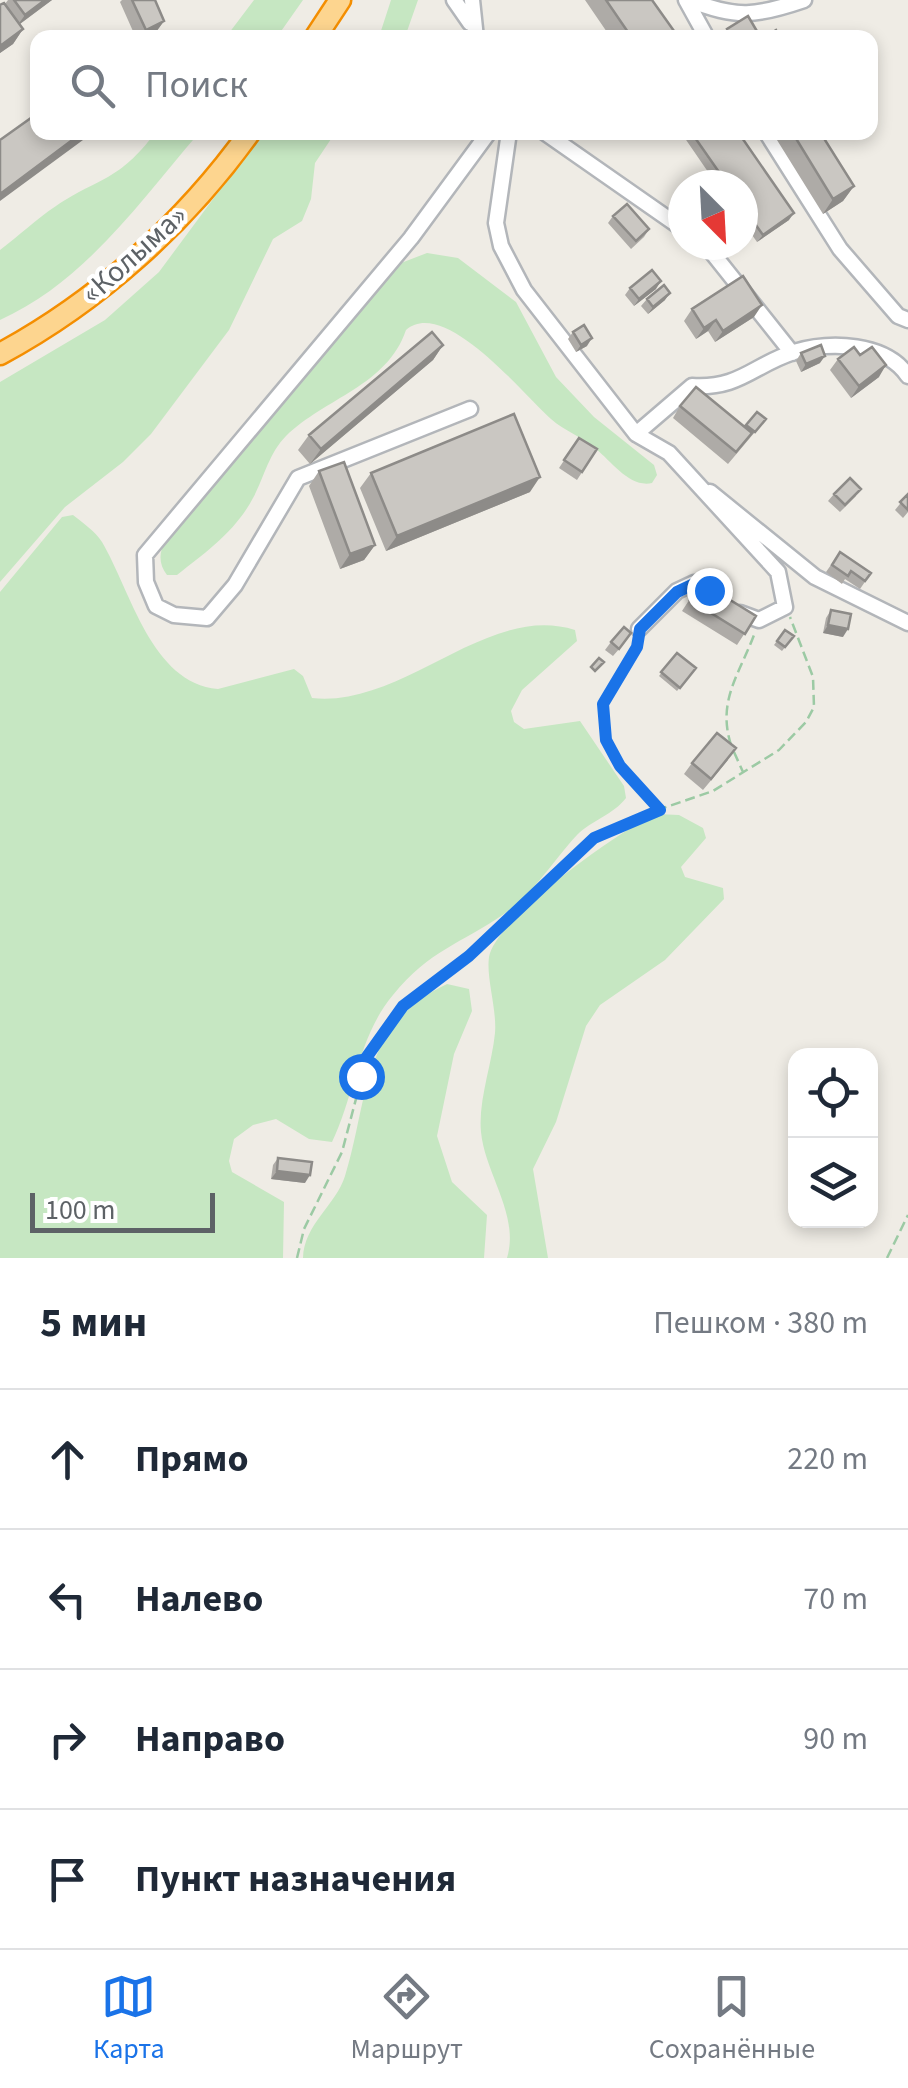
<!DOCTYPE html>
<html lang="ru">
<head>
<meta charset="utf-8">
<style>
  :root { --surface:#fff; --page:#f6f6f7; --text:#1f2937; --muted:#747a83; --line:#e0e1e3; --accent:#1a73e8 }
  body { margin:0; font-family:"Source Sans 3",sans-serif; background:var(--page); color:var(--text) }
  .controls { position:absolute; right:30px; bottom:30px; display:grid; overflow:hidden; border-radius:20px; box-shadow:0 5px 15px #0003 }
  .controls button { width:90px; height:90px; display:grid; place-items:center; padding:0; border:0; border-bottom:2px solid var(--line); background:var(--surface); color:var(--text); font:50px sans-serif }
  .compass { position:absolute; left:668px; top:170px; width:90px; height:90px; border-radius:50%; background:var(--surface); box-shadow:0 5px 15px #0003; rotate:156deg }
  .scale { position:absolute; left:30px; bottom:25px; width:185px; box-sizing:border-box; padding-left:10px; border:5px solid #5d6266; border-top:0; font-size:28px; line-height:35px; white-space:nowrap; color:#5d6266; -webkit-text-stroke:8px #fff; paint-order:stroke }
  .stop { position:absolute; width:30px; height:30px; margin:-22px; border:8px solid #1a73e8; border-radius:50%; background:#fff }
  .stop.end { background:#1a73e8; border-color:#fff; box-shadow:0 2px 10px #0008 }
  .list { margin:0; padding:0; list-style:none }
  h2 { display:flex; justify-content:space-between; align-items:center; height:130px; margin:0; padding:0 40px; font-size:42px }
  h2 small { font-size:32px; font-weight:400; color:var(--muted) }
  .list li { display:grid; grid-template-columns:65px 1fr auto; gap:30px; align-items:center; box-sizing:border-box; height:140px; padding:0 40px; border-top:2px solid var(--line) }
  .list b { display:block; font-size:38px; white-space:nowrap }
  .list em { font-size:32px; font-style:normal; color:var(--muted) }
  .icon { flex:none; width:55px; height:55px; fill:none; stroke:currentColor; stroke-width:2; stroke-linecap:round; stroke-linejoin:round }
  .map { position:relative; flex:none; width:908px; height:1258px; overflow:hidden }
  .search { position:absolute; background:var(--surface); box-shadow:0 5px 15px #0003; left:30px; right:30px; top:30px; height:110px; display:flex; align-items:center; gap:25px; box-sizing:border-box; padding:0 35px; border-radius:20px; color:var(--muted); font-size:38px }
  .sheet { height:690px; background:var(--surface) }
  nav { display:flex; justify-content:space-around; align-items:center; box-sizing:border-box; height:140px; border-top:2px solid var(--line); background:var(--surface); font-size:28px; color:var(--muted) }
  nav a { display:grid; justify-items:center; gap:5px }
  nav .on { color:var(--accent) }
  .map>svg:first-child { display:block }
  .green { fill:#c6e7c2 }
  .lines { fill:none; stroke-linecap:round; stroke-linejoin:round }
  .minor-casing { stroke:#b3b6ba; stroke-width:19 }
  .highway-casing { stroke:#f48e01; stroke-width:25 }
  .path { stroke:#9ccaa4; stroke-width:2.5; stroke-dasharray:10 5; stroke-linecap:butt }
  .minor { stroke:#fff; stroke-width:14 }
  .highway { stroke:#fdd58f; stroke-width:20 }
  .wall { fill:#aeaba7 }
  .shaded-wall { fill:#8d8b88 }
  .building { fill:#cac7c2; stroke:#8d8b88; stroke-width:2.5 }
  .route { stroke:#1a73e8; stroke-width:12 }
  .labels { text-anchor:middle; stroke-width:8; stroke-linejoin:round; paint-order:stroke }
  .street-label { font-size:30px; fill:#5d6266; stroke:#fff }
</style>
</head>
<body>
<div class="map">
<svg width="908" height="1258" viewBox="0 0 908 1258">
  <rect width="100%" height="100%" fill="#efece5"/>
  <path class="green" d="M 254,0 L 303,0 L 277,37 L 226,37 Z
    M 391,0 L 418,0 L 405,37 L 379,37 Z
    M 155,133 L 199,133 C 140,201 86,281 0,320 L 0,250 C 19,236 36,219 56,206 C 101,176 118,182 155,133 Z
    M 262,133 L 335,133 L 315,163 L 311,199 L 302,221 L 273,239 L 229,330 L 151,434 L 123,462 L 65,507 L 0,582 L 0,382 L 105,320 L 159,272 Z
    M 427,253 L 458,258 L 516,302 L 556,377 L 594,417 L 654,465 L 657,475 L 652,483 C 630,488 612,462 596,449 C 583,437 564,431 551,419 C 524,395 444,296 406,330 C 387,386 325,398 286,436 C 269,453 264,478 253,498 C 235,532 206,552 177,575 L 167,575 C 159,565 158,552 166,541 L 383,278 L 401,263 Z
    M 73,515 C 83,523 95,531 102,542 C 131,591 151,683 218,689 L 294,669 L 303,676 L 312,698 C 404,708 487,602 575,630 L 577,641 L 522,690 L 511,711 L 514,722 L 524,729 L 580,721 L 624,786 L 626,798 C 613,815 592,820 577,835 C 552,862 535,892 504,914 C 459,945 431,949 393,995 C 357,1038 356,1093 332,1142 L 309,1139 L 276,1119 L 253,1125 L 234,1139 L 229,1161 L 232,1172 L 284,1202 L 283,1258 L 0,1258 L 0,592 L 62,517 Z
    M 656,814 L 679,815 L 703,828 L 706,838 L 681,867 L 685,877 L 723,888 L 724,899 L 665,960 L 600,1005 L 586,1026 L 556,1122 L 533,1169 L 548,1258 L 507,1258 C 520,1215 485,1174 481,1132 C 478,1101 492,1064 495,1033 C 497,1009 486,978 489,957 C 495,919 620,830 656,814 Z
    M 447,984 L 469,989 L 472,1011 L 454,1054 L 437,1136 L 452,1182 L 487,1215 L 484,1258 L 303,1258 C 304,1224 336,1205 345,1176 C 369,1099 360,1025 447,984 Z"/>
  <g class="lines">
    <g class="minor-casing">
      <path id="minor" d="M 454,0 L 470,23
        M 472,0 L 476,38
        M 686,0 L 707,38
        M 690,0 C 736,19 757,16 804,0
        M 509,132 L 496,223 L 501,246 L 524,290 L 636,434 L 669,453 L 778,572 L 785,607 L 759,620 L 740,613
        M 544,132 L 683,229
        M 766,132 L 840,249 L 898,316 L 908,320
        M 706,245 L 792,353
        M 470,409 L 298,478 L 235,585 L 207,618 L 174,615 L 156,606 L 146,582 L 145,555 L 411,238 L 489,132
        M 636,434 L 692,386 C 740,389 753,365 794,352 C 831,341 886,343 908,376
        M 710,492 L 815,577 L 908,623
        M 639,629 L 677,591 L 694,583 L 714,594"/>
    </g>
    <g class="highway-casing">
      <path id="highway" d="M 315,38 L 340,0
        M 0,354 C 98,301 185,223 250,132"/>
    </g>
    <path class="path" d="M 638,640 C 634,659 618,671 610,687 C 585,736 628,775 659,809
      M 731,745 C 717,701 739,675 754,635
      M 734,752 L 743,772
      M 297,1258 L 304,1229 L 342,1152 L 367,1057 L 403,1006 L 469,956 L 594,838 L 631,819 L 713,791 L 779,750 L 806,722 L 814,707 L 813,677 L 790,617
      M 887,1258 L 908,1215"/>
    <use href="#minor" class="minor"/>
    <use href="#highway" class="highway"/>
  </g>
  <path class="wall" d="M 8,0 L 52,0 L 20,24 L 23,29 L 13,44 L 0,53 L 0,5 L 5,4 Z
    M 122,0 L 155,0 L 164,21 L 156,32 L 145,38 L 136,38 L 120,2 Z
    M 585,0 L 652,0 L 679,38 L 611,38 Z
    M 727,29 L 761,38 L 721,38 Z
    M 683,132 L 738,132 L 789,220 L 757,242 L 743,222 L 743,185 L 717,185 L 682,134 Z
    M 772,132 L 820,132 L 854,186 L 843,201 L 823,214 Z
    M 613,216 L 649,229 L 644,237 L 631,249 L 608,223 Z
    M 630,288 L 656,289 L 634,306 L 625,295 Z
    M 647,299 L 665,300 L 648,314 L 641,306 Z
    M 692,309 L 754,317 L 715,342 L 708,331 L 696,339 L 684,321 Z
    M 573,332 L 587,346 L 576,352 L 568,339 Z
    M 443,345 L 433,360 L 310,464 L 298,450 L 309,435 Z
    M 801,353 L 820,363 L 801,372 L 796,361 Z
    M 860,355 L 879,377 L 851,398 L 830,370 L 838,359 Z
    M 680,406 L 745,427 L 757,412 L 766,419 L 728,464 L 673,418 Z
    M 579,438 L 597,449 L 577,480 L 559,468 Z
    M 319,471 L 375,545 L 364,560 L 340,569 L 309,486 Z
    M 371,473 L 530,492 L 386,551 L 360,488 Z
    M 834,494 L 856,496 L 840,512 L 828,501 Z
    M 908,494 L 908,512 L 903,518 L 895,510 Z
    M 840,552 L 871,573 L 860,589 L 845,579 L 842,584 L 826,572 Z
    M 701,582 L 756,616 L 737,645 L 682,611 Z
    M 831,610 L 843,637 L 823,633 L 826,618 Z
    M 785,630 L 794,636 L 782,651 L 774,645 Z
    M 626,641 L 613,656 L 605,650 L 611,642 Z
    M 677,653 L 696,668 L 677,691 L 659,676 Z
    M 728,760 L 703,790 L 684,774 L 692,763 Z
    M 278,1158 L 305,1183 L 271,1179 L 273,1165 Z"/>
  <path class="shaded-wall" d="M 45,0 L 52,0 L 17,26 L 25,15 Z
    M 164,21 L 156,32 L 145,38 L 140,38 L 146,30 Z
    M 23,29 L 13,44 L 0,53 L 0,46 Z
    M 83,132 L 88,132 L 83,140 L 0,201 L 0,194 Z
    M 854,186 L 843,201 L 823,214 L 833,199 Z
    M 794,213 L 789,220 L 757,242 L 763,235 Z
    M 661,281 L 656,289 L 634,306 L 639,299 Z
    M 670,293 L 665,300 L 648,314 L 653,307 Z
    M 762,305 L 754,317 L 715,342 L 723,331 Z
    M 716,320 L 708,331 L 696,339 L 704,328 Z
    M 592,338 L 587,346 L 576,352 L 581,345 Z
    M 443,345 L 433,360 L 310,464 L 321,449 Z
    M 825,356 L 820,363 L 801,372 L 806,364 Z
    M 886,365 L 879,377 L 851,398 L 859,386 Z
    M 540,477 L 530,492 L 386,551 L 397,536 Z
    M 375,545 L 364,560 L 340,569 L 350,554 Z
    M 828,625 L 848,629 L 843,637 L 823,633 Z
    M 277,1171 L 310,1175 L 305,1183 L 271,1179 Z"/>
  <path class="building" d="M 14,0 L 45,0 L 25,15 Z
    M 132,0 L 155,0 L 164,21 L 146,30 Z
    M 606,0 L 652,0 L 679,38 L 632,38 Z
    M 4,3 L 23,29 L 0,46 L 0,5 Z
    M 748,16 L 761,38 L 732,38 L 727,29 Z
    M 776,30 L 780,38 L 764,38 Z
    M 38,113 L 38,132 L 83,132 L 0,194 L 0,140 Z
    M 691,132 L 738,132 L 794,213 L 763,235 L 743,207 L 743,185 L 728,185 Z
    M 792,132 L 820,132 L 854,186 L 833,199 Z
    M 627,204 L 649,229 L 636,241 L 613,216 Z
    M 652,270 L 661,281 L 639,299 L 630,288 Z
    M 743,276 L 762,305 L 723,331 L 716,320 L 704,328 L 692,309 Z
    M 664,285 L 670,293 L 653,307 L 647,299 Z
    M 584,325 L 592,338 L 581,345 L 573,332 Z
    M 432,332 L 443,345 L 321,449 L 309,435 Z
    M 821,345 L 825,356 L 806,364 L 801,353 Z
    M 854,347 L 860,355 L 872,347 L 886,365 L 859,386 L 838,359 Z
    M 696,387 L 752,433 L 736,452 L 680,406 Z
    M 757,412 L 766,419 L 755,432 L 746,425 Z
    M 514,414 L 540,477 L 397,536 L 371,473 Z
    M 579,438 L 597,449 L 582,472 L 564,460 Z
    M 344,462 L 375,545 L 350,554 L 319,471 Z
    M 850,478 L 861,489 L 845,505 L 834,494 Z
    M 908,494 L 908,510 L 900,502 Z
    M 840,552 L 871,573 L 865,581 L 851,571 L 848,576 L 832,565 Z
    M 701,582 L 756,616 L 745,634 L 690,600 Z
    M 831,610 L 851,614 L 848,629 L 828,625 Z
    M 624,627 L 631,633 L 619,649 L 611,642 Z
    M 785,630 L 794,636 L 785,647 L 777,641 Z
    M 677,653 L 696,668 L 680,688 L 661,672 Z
    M 599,658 L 604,662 L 595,671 L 591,667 Z
    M 717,733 L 736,748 L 711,779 L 692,763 Z
    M 278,1158 L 312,1162 L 310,1175 L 277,1171 Z"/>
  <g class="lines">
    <path class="route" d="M 361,1076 L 366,1058 L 403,1006 L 469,956 L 594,838 L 660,810 L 620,766 L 606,740 L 603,704 L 637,647 L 640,629 L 677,592 L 694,584 L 709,590"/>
  </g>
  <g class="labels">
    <g class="street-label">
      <text transform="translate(134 254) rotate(-42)" y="10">«Колыма»</text>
    </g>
  </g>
</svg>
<div class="controls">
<button><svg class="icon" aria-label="locate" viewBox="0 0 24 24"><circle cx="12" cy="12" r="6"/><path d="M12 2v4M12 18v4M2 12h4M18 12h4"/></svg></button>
<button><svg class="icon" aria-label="layers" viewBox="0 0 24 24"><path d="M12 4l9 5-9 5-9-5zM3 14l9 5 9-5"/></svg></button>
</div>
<svg class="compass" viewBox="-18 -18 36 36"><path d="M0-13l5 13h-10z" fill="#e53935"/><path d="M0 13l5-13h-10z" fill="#747a83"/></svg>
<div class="scale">100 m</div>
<div class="stop" style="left:361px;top:1076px"></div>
<div class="stop end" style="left:709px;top:590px"></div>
<div class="search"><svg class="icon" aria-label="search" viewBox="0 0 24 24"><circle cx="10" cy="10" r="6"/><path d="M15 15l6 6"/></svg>Поиск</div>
</div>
<section class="sheet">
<h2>5 мин<small>Пешком · 380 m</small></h2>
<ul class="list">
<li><svg class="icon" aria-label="ahead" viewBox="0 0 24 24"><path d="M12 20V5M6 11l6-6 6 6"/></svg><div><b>Прямо</b></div><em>220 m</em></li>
<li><svg class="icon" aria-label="left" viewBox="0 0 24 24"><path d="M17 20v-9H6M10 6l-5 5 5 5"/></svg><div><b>Налево</b></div><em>70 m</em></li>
<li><svg class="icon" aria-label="right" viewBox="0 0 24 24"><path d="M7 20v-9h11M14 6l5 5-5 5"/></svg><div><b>Направо</b></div><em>90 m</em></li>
<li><svg class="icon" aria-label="arrive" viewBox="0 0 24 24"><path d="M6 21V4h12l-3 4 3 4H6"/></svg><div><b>Пункт назначения</b></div></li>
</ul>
</section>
<nav>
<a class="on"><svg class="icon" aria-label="map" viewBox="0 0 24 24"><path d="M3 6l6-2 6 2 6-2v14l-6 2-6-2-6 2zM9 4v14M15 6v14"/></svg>Карта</a>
<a><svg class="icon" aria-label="directions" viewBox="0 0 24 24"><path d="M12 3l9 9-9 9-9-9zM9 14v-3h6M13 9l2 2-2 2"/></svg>Маршрут</a>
<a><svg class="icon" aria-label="saved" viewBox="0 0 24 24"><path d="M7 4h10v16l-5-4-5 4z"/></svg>Сохранённые</a>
</nav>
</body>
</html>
